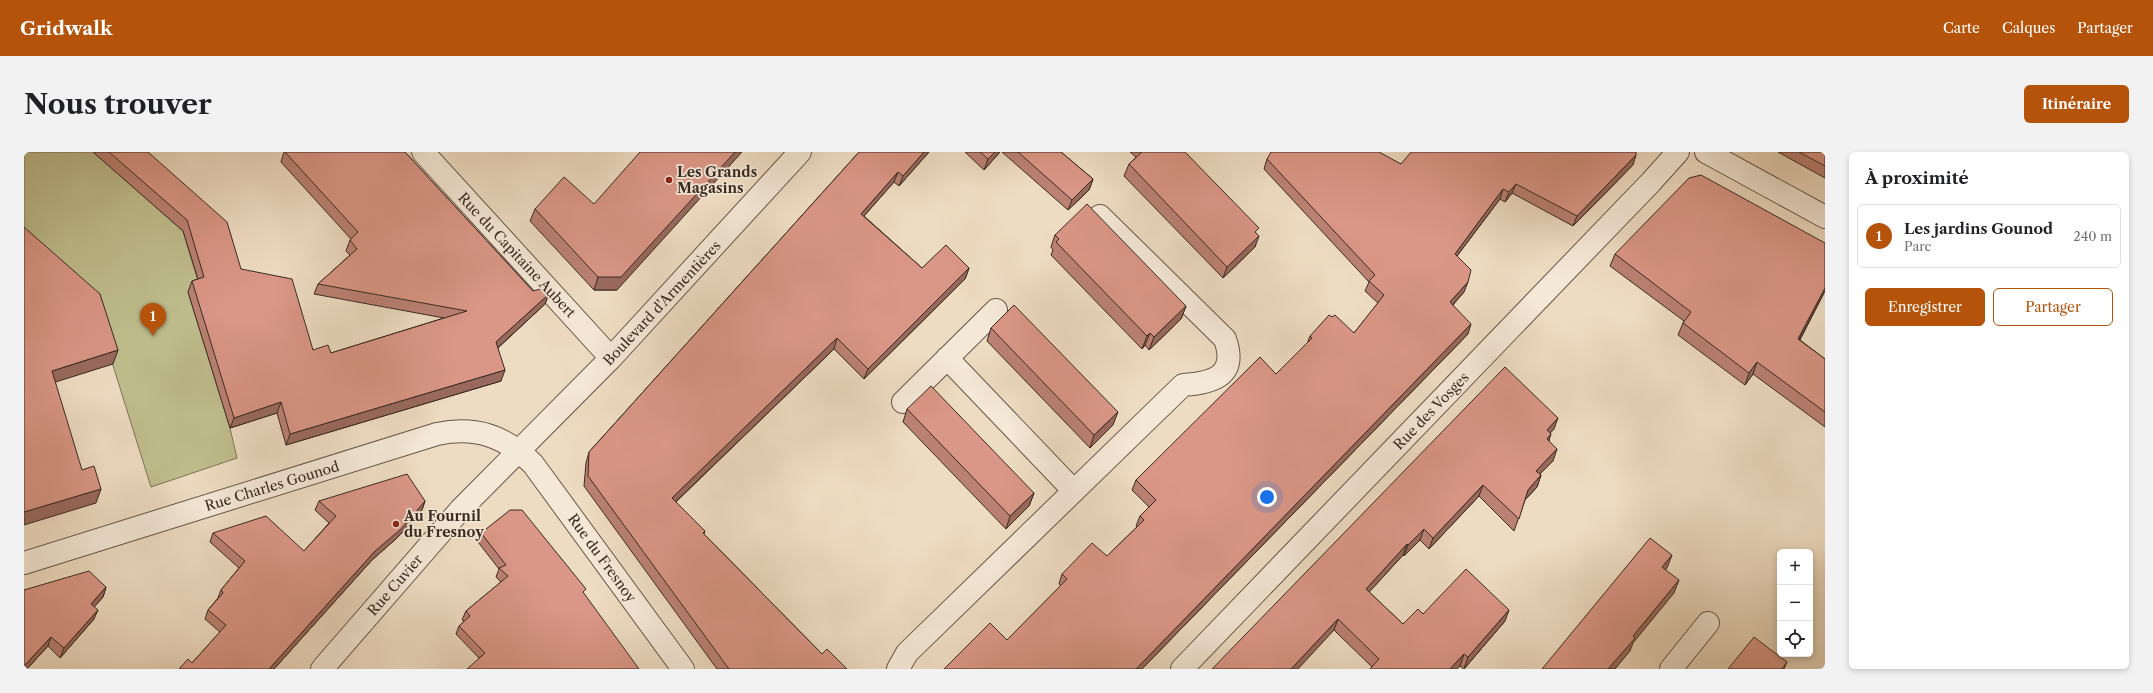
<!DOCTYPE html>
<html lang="fr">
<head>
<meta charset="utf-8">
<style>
  :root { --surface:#fff; --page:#f2f2f2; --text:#202124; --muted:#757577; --line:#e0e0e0; --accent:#b45309 }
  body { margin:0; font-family:"Libre Caslon Text",serif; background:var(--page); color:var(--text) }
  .controls { position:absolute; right:12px; bottom:12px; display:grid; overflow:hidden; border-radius:6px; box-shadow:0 2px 6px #0003 }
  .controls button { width:36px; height:36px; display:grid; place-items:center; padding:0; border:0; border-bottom:1px solid var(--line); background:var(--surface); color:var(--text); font:20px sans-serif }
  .you { position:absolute; left:1243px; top:345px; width:14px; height:14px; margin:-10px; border:3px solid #fff; border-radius:50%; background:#1a73e8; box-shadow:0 0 0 6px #1a73e833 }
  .badge { display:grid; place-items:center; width:26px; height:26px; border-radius:50%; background:var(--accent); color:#fff; font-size:13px; font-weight:700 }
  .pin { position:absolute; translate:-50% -33px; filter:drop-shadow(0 1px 2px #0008) }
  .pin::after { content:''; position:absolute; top:21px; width:14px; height:12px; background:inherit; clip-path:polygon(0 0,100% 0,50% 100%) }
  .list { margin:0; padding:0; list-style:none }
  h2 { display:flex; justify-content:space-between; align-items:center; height:52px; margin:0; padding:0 16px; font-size:17px }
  h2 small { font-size:13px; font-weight:400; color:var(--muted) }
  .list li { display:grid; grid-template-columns:26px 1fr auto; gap:12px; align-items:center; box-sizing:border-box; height:64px; margin:0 8px 8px; padding:0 8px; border:1px solid var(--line); border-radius:6px }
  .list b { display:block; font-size:15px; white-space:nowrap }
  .list p { margin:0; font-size:13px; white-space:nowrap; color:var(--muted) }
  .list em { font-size:13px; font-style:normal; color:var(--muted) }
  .actions { display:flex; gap:8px; padding:12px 16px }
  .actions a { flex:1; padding:9px 0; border:1px solid var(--accent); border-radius:6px; text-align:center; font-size:14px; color:var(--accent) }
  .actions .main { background:var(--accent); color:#fff }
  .icon { flex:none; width:22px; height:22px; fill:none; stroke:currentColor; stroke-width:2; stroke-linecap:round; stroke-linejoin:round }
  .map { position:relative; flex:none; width:1801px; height:517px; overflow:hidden; border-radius:6px }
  header { display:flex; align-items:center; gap:24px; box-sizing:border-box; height:56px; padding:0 20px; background:var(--accent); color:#fff }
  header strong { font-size:19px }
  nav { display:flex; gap:22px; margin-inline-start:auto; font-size:14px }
  .intro { display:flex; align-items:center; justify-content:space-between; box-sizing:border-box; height:96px; padding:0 24px }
  h1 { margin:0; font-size:28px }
  .button { padding:10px 18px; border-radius:6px; background:var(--accent); color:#fff; font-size:14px; font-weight:700 }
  main { display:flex; gap:24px; padding:0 24px }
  aside { flex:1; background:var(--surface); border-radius:6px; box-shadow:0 2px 6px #0003 }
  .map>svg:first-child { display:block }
  .garden { fill:#c0be8e; stroke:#7c7458 }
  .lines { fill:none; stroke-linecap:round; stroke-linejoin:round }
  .minor-casing { stroke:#665649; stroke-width:24 }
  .minor { stroke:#f4e8d7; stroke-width:22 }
  .wall { fill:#bb8173; stroke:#382a21 }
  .shaded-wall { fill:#99695e; stroke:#382a21 }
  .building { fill:#da9686; stroke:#382a21 }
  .poi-dot { fill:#8f2418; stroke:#f4e8d7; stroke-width:1.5 }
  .labels { text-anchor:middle; stroke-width:3.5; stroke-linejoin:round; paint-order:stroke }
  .poi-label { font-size:14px; font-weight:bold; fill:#382a21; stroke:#f4e8d7; text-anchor:start }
  .street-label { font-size:14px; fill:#382a21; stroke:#f4e8d7 }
</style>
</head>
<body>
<header>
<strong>Gridwalk</strong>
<nav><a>Carte</a><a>Calques</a><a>Partager</a></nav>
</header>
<div class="intro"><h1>Nous trouver</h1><a class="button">Itinéraire</a></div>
<main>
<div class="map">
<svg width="1801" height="517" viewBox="0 0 1801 517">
  <rect width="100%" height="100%" fill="#eedcc2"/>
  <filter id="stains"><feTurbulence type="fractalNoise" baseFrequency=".005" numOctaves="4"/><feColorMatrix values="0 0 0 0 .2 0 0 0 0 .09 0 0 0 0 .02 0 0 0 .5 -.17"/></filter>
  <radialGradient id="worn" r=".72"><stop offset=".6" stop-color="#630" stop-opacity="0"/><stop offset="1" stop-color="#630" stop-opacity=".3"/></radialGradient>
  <path class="garden" d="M 0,0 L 69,0 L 159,79 L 176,136 L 164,140 L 206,276 L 213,306 L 127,335 L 71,156 L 0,94 Z"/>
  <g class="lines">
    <g class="minor-casing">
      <path id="minor" d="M 399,0 L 587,206
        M 1682,0 L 1801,65
        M 923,206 L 1050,339
        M 879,250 L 972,158
        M 0,411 L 413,282 C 452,274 481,284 509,312 L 659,517
        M 298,517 L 437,357 L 587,206 L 776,0
        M 874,517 L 883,501 L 1159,233 C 1189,231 1214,224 1201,187 L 1076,64
        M 1158,517 L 1627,30 L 1654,0
        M 1647,517 L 1684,471"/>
    </g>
    <use href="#minor" class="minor"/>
  </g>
  <path class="wall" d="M 69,0 L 124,0 L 217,117 L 289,198 L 307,201 L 420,166 L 290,142 L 294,132 L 326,103 L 322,99 L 326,88 L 327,87 L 257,10 L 260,0 L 381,0 L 509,139 L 525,142 L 521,152 L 474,196 L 477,229 L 262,293 L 253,261 L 206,276 L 164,140 L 168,129 L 174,127 L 159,79 Z
    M 835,0 L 905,0 L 875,34 L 870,30 L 840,64 L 898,116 L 945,116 L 941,127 L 840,227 L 810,197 L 652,350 L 681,379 L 680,382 L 798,502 L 823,517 L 693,517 L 560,334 L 562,311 L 565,300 Z
    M 941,0 L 976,0 L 960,18 Z
    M 978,0 L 1037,0 L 1069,27 L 1065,38 L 1044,58 Z
    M 1106,0 L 1161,0 L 1233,82 L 1231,95 L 1199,126 L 1100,24 L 1105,12 L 1112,5 Z
    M 1754,0 L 1801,0 L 1801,26 Z
    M 1243,7 L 1377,12 L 1609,13 L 1549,74 L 1488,41 L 1481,50 L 1476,47 L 1433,104 L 1440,140 L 1429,153 L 1444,182 L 1118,517 L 920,517 L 983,488 L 1037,434 L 1035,432 L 1038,422 L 1083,404 L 1113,375 L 1112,374 L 1116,364 L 1125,355 L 1108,338 L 1112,328 L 1252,222 L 1283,192 L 1286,184 L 1330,181 L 1354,151 L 1341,139 L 1345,130 L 1240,17 Z
    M 511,57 L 593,138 L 570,138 L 506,69 Z
    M 1031,83 L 1162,154 L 1157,167 L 1125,198 L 1121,193 L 1118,197 L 1027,103 L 1029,98 L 1027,95 Z
    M 1801,91 L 1801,139 L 1776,188 L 1801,207 L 1801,275 L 1729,222 L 1721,233 L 1654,183 L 1659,171 L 1660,169 L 1586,114 L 1591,102 Z
    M 967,176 L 1089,273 L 1066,296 L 963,189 Z
    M 883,257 L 1010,341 L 1005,354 L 982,377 L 879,270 Z
    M 1530,277 L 1526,281 L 1525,289 L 1529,309 L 1516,322 L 1517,323 L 1513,335 L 1501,348 L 1490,379 L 1455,344 L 1405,397 L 1396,388 L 1380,404 L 1379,403 L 1345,440 L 1379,472 L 1399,462 L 1481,469 L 1440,517 L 1436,514 L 1433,517 L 1346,517 L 1348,515 L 1310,478 L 1188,517 Z
    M 295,349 L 401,349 L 398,358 L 373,386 L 348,408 L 250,517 L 155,517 L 168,511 L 196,480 L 181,467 L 184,458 L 194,446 L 197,438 L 215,416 L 186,390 L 189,381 L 280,399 L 305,371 L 291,358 Z
    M 457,381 L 562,437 L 455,506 L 432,482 L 435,474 L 440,469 L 438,468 L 442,459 L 477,430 L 472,425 L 475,417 L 454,390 Z
    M 82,435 L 79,445 L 70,455 L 70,467 L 36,506 L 24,494 L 3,517 L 0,517 L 0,438 Z"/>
  <path class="shaded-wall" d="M 711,0 L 718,0 L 593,138 L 570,138 L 574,125 Z
    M 900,0 L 905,0 L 875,34 L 879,24 Z
    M 971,0 L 976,0 L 960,18 L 964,7 Z
    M 1612,3 L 1609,13 L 1549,74 L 1553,64 Z
    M 874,20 L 870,30 L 833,72 L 837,62 Z
    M 1069,27 L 1065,38 L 1044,58 L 1048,48 Z
    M 1492,32 L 1488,41 L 1481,50 L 1485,40 Z
    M 1479,37 L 1476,47 L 1427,112 L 1431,102 Z
    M 1235,84 L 1231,95 L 1199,126 L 1203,115 Z
    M 945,116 L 941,127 L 840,227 L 844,217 Z
    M 1444,130 L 1440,140 L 1422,160 L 1426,150 Z
    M 1801,136 L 1801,139 L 1770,198 L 1774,187 Z
    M 525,142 L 521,152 L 468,201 L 472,190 Z
    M 1162,154 L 1157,167 L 1125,198 L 1130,185 Z
    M 1447,172 L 1444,182 L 1118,517 L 1112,517 Z
    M 1126,181 L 1121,193 L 1118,197 L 1123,184 Z
    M 813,186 L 810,197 L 644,357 L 648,346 Z
    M 94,198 L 89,212 L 22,233 L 28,219 Z
    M 1733,210 L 1729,222 L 1721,233 L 1725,221 Z
    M 481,218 L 477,229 L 262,293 L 266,282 Z
    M 257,250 L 253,261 L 206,276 L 210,266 Z
    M 1094,260 L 1089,273 L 1066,296 L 1070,283 Z
    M 1534,266 L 1530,277 L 1519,289 L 1523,278 Z
    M 1527,282 L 1523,294 L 1523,287 Z
    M 1533,297 L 1529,309 L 1508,330 L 1512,319 Z
    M 1517,323 L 1513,335 L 1500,349 L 1504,338 Z
    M 1459,333 L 1455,344 L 1405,397 L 1409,386 Z
    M 77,337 L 72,351 L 0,373 L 0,360 Z
    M 1010,341 L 1005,354 L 982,377 L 986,364 Z
    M 401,349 L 398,358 L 373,386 L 348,408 L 250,517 L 245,517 L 351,399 Z
    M 1400,377 L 1396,388 L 1380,404 L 1384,393 Z
    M 1383,392 L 1379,403 L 1338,448 L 1342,437 Z
    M 1648,403 L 1643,416 L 1634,427 L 1638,415 Z
    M 1655,428 L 1650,441 L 1609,491 L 1606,499 L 1591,517 L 1584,517 L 1609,484 Z
    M 82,435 L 79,445 L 64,462 L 67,452 Z
    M 74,458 L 70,467 L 36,506 L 40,496 Z
    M 1485,458 L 1481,469 L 1440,517 L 1444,505 Z
    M 1314,467 L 1310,478 L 1274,517 L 1267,517 Z
    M 27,485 L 24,494 L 3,517 L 0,517 L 0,514 Z
    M 1440,502 L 1436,514 L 1433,517 L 1426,517 Z
    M 1763,510 L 1760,517 L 1758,517 Z"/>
  <path class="building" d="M 85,0 L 124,0 L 203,70 L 217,117 L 268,127 L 289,198 L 304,193 L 307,201 L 443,159 L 294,132 L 333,97 L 326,88 L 334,80 L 261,0 L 381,0 L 509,139 L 520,136 L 525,142 L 472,190 L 481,218 L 266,282 L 257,250 L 210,266 L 168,129 L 180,125 L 163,68 Z
    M 616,0 L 711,0 L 597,125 L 574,125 L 511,57 L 540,25 L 570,52 Z
    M 835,0 L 900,0 L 879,24 L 874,20 L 837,62 L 898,116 L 922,93 L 945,116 L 844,217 L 813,186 L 648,346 L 681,379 L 679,381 L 798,502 L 803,497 L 823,517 L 705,517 L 564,324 L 565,300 Z
    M 956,0 L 971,0 L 964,7 Z
    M 994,0 L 1037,0 L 1069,27 L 1048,48 Z
    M 1118,0 L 1161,0 L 1235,76 L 1231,80 L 1235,84 L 1203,115 L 1105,12 Z
    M 1247,0 L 1355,0 L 1377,12 L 1387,0 L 1612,0 L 1612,3 L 1553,64 L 1492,32 L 1485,40 L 1479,37 L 1431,102 L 1447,118 L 1444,130 L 1426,150 L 1447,172 L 1112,517 L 920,517 L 966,471 L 983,488 L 1043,427 L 1038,422 L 1068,391 L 1083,404 L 1120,368 L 1116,364 L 1132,348 L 1112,328 L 1236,205 L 1252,222 L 1288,186 L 1286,184 L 1305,163 L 1308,165 L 1311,163 L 1330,181 L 1360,143 L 1345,129 L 1351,123 L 1243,7 Z
    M 1775,0 L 1801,0 L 1801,14 Z
    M 1677,23 L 1801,91 L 1801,136 L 1774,187 L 1801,207 L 1801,260 L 1733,210 L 1725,221 L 1659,171 L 1667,160 L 1591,102 L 1665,26 Z
    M 1063,52 L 1162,154 L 1130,185 L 1126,181 L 1123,184 L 1032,90 L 1035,87 L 1031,83 Z
    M 0,75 L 76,142 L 94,198 L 28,219 L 58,318 L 70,314 L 77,337 L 0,360 Z
    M 990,153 L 1094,260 L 1070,283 L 967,176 Z
    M 1481,215 L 1534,266 L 1523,278 L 1527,282 L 1523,287 L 1533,297 L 1512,319 L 1517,323 L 1504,338 L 1495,367 L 1459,333 L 1409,386 L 1400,377 L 1384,393 L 1383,392 L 1342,437 L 1379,472 L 1394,457 L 1399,462 L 1442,417 L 1485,458 L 1444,505 L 1440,502 L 1426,517 L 1346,517 L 1355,507 L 1314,467 L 1267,517 L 1188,517 Z
    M 907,234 L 1010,341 L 986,364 L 883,257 Z
    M 383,322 L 401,349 L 377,377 L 351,399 L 245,517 L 155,517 L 164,507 L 168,511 L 202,473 L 184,458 L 199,441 L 197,438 L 221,409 L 189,381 L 242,364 L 280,399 L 312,364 L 295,349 Z
    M 486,358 L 498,358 L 562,437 L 559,440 L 615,517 L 443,517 L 461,501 L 435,474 L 446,464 L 442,459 L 484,424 L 475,416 L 482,413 L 457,381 Z
    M 1626,386 L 1648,403 L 1638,415 L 1655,428 L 1609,484 L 1611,486 L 1584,517 L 1518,517 Z
    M 65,419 L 82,435 L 67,452 L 74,458 L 40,496 L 27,485 L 0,514 L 0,438 Z
    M 1730,485 L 1763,510 L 1758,517 L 1704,517 Z"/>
  <g class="poi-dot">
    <circle cx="645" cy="28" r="4"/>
    <circle cx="372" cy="372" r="4"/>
  </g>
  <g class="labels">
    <g class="poi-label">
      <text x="653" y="25">Les Grands<tspan x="653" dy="16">Magasins</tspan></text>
      <text x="380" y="369">Au Fournil<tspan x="380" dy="16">du Fresnoy</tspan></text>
    </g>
    <g class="street-label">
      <text transform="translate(493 103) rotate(47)" y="5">Rue du Capitaine Aubert</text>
      <text transform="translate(638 151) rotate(-47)" y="5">Boulevard d'Armentières</text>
      <text transform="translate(1407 259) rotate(-46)" y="5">Rue des Vosges</text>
      <text transform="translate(248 334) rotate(-17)" y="5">Rue Charles Gounod</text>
      <text transform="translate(578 406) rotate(54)" y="5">Rue du Fresnoy</text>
      <text transform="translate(371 433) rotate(-49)" y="5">Rue Cuvier</text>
    </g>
  </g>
  <rect width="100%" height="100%" filter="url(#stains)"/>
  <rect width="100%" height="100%" fill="url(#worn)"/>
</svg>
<div class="controls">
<button>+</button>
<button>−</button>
<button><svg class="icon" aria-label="locate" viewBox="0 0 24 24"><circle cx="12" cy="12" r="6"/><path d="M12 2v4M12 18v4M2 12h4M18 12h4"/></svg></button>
</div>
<div class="you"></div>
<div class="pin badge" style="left:129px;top:184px">1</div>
</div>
<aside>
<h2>À proximité<small></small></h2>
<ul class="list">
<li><span class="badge">1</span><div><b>Les jardins Gounod</b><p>Parc</p></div><em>240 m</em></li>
</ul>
<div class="actions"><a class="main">Enregistrer</a><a>Partager</a></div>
</aside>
</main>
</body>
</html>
